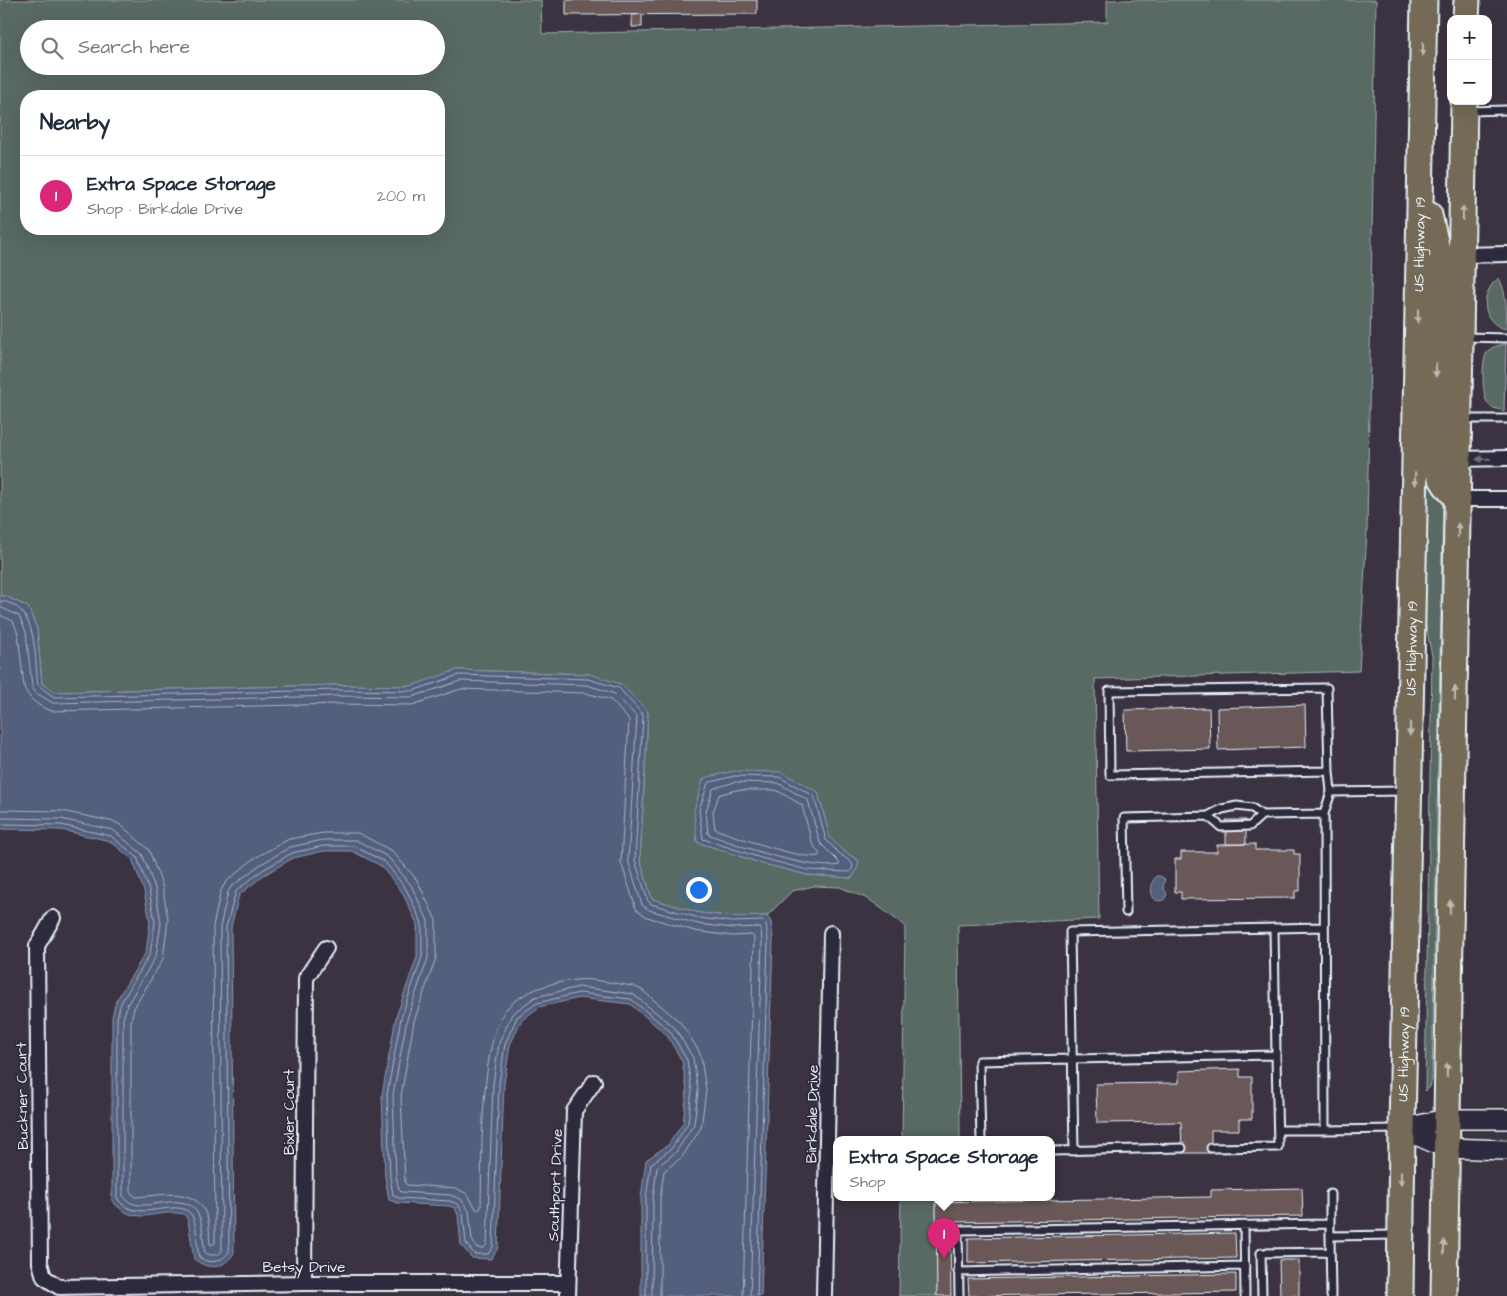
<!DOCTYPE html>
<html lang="en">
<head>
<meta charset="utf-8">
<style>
  :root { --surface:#fff; --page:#f2f2f3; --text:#1f2937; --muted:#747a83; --line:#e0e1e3; --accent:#db2777 }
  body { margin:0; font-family:"Architects Daughter",sans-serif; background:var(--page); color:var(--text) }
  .controls { position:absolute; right:15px; top:15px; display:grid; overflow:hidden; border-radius:10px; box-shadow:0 5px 20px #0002 }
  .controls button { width:45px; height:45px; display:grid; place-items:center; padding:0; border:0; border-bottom:1px solid var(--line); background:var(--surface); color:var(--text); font:25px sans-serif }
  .you { position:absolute; left:698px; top:889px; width:18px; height:18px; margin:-12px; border:4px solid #fff; border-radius:50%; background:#1a73e8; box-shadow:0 0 0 8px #1a73e833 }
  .badge { display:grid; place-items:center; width:32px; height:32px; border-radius:50%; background:var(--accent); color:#fff; font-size:16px; font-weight:700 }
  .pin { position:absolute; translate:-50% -41px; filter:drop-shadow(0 1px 2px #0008) }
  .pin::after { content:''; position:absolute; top:26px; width:18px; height:15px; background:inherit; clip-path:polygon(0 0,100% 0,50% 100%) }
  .popup { position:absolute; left:833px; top:1136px; width:222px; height:65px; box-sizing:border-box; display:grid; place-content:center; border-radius:10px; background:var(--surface); filter:drop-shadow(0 1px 4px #0005); font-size:16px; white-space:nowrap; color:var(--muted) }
  .popup b { font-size:19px; color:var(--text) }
  .popup::after { content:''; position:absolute; left:50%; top:100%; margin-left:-10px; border:10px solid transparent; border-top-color:var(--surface) }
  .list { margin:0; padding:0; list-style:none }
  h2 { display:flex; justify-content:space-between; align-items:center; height:65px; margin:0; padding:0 20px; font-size:21px }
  h2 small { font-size:16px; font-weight:400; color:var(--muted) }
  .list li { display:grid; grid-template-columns:32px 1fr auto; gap:15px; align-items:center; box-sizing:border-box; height:80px; padding:0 20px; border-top:1px solid var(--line) }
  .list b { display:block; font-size:19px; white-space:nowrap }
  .list p { margin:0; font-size:16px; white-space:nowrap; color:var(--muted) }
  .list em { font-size:16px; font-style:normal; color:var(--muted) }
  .icon { flex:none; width:28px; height:28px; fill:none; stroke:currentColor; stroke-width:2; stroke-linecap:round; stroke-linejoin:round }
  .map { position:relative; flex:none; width:1507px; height:1296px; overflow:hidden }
  .search { position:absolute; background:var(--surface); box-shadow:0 5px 20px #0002; left:20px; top:20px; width:425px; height:55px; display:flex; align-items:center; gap:12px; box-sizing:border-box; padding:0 18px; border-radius:28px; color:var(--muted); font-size:19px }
  .panel { position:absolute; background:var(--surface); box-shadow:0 5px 20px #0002; left:20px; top:90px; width:425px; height:145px; border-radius:20px }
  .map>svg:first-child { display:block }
  .green { fill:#596b63; stroke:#a0aeae; fill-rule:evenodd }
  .water { fill:#535f7b; stroke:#8f99ad }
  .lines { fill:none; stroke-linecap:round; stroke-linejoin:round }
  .shore { stroke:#acb7c6; stroke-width:1 }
  .building { fill:#6a5858; stroke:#e8f1f8 }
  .lane-casing { stroke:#e8f1f8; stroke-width:11 }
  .street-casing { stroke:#e8f1f8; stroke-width:18 }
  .secondary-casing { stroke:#e8f1f8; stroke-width:22 }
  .highway-casing { stroke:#e8f1f8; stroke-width:29 }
  .lane { stroke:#2f2a3d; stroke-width:7 }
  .street { stroke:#2f2a3d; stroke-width:14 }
  .secondary { stroke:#2f2a3d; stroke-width:19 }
  .highway { stroke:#746b55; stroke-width:25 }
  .oneway { fill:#babbb7 }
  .oneway2 { fill:#70707e }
  .labels { text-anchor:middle; stroke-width:4; stroke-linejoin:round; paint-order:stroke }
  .street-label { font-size:15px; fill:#e8f1f8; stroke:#2f2a3d }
</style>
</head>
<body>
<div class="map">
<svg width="1507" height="1296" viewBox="0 0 1507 1296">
  <rect width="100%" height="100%" fill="#3b3342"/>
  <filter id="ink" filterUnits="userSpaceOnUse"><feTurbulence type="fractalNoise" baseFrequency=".02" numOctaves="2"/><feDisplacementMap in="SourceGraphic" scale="10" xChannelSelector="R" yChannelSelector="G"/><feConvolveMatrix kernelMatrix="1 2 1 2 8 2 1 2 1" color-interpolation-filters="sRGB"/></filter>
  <g filter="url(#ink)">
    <path class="green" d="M 0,0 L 541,0 L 542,34 L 1107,22 L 1107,0 L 1376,0 L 1367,531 L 1359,671 L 1095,679 L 1099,919 L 958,925 L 960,1140 L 902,1140 L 905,926 L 870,900 L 840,887 L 814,886 L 792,891 L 767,916 L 734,917 L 700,913 L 652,899 L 640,860 L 648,712 L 589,674 L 458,670 L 412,686 L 339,685 L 54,692 L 42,684 L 37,629 L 28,607 L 5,596 L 0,596 ZM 29,29 L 436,29 L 436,66 L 29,66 ZM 26,96 L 439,96 L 439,229 L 26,229 ZM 818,793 L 830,838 L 842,850 L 859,861 L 852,878 L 808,875 L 760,863 L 697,842 Z
      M 1499,278 C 1507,294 1507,311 1506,329 C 1481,324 1479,292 1499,278 Z
      M 1506,344 L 1504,411 C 1497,409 1490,408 1487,402 C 1482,393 1481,358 1488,351 C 1493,346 1500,345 1506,344 Z
      M 1428,471 L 1443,497 L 1432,1079 L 1430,1087 L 1426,1091 L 1425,1090 L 1432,656 L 1425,622 Z
      M 901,1198 L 961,1198 L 961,1201 L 936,1202 L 937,1296 L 899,1296 Z"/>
    <path class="water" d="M 0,596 L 5,596 L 28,607 L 37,629 L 42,684 L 54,692 L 339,685 L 411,686 L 457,670 L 589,674 L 621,684 L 648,712 L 640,860 L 652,899 L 700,913 L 734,917 L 767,916 L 771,922 L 773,940 L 761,1296 L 641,1296 L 641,1198 L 646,1160 L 668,1145 L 683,1123 L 687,1091 L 682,1061 L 666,1034 L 630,1004 L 579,998 L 539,1007 L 521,1021 L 510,1045 L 504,1084 L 498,1248 L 491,1259 L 472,1258 L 461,1245 L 458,1215 L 455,1208 L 449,1206 L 398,1203 L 389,1200 L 385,1177 L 382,1095 L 396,1017 L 417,957 L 417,924 L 402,892 L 381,866 L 352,851 L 324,851 L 293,858 L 264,875 L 239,895 L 231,927 L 234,1253 C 224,1269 209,1271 194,1259 L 188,1220 L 184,1214 C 153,1208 138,1229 112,1201 L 112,1017 L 116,1001 L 146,952 L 150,922 L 144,891 L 132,859 L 110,841 L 61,830 L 0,829 Z
      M 734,771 L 781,772 L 818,792 L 830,838 L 842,850 L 859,861 L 857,869 L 852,878 L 808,875 L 760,863 L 697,842 L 694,810 L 704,778 Z
      M 1156,876 L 1160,876 L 1165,879 L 1163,887 L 1167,894 L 1164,900 C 1149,905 1149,885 1156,876 Z"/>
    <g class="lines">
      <path class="shore" d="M 0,601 C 39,604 34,657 38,685 L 54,697 L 339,690 L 412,691 L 459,675 L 588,679 L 619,688 L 643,715 L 635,860 L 648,901 L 651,904 L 699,918 L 733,922 L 763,921 L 766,924 L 768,941 L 757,1296
        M 0,607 L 19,616 L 26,632 L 32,687 L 36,693 L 53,703 L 339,696 L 412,697 L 460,681 L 587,685 L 615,694 L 637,717 L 628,860 L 642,905 L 649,910 L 698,924 L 733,928 L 758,927 L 761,929 L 762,941 L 750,1296
        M 0,615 L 13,621 L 18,634 L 24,686 C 27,698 40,708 52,711 L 339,704 L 412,705 L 461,689 L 586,693 L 611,700 L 629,720 L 621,862 L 636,909 L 647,917 L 695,931 L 732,936 L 752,935 L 754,937 L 743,1296
        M 735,776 L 779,777 L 814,796 L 826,840 L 839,853 L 852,863 L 853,867 L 850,872 L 808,870 L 761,858 L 703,839 L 699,810 L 708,783 Z
        M 735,782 L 778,783 L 808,800 L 820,843 L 839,862 L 839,865 C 812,871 736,845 708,834 L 706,811 L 713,789 Z
        M 736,790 L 776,790 L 802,805 L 812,843 L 819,853 L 819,856 C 802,860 734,836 715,829 L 713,812 L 719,795 Z
        M 0,810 L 62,811 L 115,822 L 122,826 L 149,850 L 162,885 L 168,919 L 163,959 L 134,1008 L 131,1020 L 131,1193 L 136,1197 C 159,1196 193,1186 205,1212 C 210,1221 209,1234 210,1244 L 212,1245 L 215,1243 L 213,926 L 221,890 L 226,882 L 253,859 L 289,839 L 323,833 L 358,833 L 392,851 L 417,880 L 436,920 L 436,958 L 414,1021 L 401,1096 L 405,1183 L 407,1185 L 456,1188 L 467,1194 L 477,1210 L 481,1208 C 482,1164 479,1037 508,1007 C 525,990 552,982 577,980 C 592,978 617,984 633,986 L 642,990 L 680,1022 L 699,1051 L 701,1058 L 706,1090 L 701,1128 L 682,1157 L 664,1171 L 660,1199 L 660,1296
        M 0,818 L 61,819 L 113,830 L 142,854 L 155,888 L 161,923 L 156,956 L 127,1005 L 123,1019 L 123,1196 C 139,1220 182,1185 198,1214 C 204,1224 202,1241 205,1253 C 211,1256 218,1256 222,1251 L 220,927 L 228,892 L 231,887 L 258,866 L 290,847 L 323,840 L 356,840 L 388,857 L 411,885 L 428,921 L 428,958 L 407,1019 L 393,1095 L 396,1176 L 399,1190 L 401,1192 L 450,1195 L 461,1199 L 469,1211 L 472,1240 L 477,1248 L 484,1248 L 487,1244 L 493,1084 L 499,1043 L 512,1014 L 535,997 L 579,987 L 633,994 L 675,1028 L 693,1058 L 698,1091 L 694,1124 L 676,1152 L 657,1167 L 653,1199 L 652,1296
        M 0,824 L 61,825 L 111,836 L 137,857 L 149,890 L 155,922 L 150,954 L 121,1003 L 117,1018 L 117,1198 C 136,1228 183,1192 193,1218 C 198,1230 196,1245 199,1257 C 209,1265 222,1262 229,1252 L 226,927 L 236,891 L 261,871 L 292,853 L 323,846 L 354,846 L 385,862 L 406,889 L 422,923 L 422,957 L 401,1018 L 387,1095 L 390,1177 L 393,1195 L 399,1198 L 450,1201 L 458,1204 L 463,1213 L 466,1243 L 474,1254 L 488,1254 L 493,1247 L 499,1084 L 505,1044 L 517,1017 L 537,1003 L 579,993 L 631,999 L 670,1031 L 687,1060 L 692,1091 L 688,1123 L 672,1148 L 651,1164 L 646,1198 L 646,1296"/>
    </g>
    <path class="building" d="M 566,0 L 757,0 L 757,14 L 566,15 Z
      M 642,14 L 642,27 L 632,27 L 632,15 Z
      M 1305,705 L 1306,747 L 1218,750 L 1217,708 Z
      M 1209,708 L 1210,749 L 1126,751 L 1125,710 Z
      M 1226,820 L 1246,820 L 1246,844 L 1226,844 Z
      M 1255,844 L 1255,850 L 1294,850 L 1294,854 L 1300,854 L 1300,891 L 1295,891 L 1295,898 L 1181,899 L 1181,892 L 1175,892 L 1175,859 L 1181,859 L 1181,852 L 1217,852 L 1217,845 Z
      M 1240,1069 L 1240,1077 L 1252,1077 L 1252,1119 L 1239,1119 L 1239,1130 L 1211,1130 L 1211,1153 L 1182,1153 L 1181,1122 L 1097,1123 L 1096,1084 L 1179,1083 L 1179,1071 Z
      M 1302,1188 L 1303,1216 L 950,1222 L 951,1296 L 937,1296 L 936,1202 L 1211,1197 L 1211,1190 Z
      M 1235,1233 L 1236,1258 L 968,1263 L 968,1238 Z
      M 1279,1260 L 1299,1260 L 1299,1296 L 1280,1296 Z
      M 1236,1274 L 1236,1292 L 969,1296 L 968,1279 Z"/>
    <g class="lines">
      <g class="lane-casing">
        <path id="lane" d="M 1467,111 L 1507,110
          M 1465,337 L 1507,338
          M 1462,419 L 1507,419
          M 1329,771 L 1110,775 L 1109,691 L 1327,688 L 1329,771 L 1331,792
          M 1208,816 L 1221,827 L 1250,826 L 1262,815
          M 1126,912 L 1124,818 L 1208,816 L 1222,809 L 1237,806 L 1252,808 L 1262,815 L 1324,814
          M 1274,928 L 1276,1055
          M 1399,1129 L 1325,1130 L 1324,814 L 1331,792 L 1404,791
          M 1278,1130 L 1325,1130
          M 981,1140 L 979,1061 L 1276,1055 L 1278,1147 L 1211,1148
          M 1052,1151 L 1182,1148
          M 1074,1151 L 1070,932 L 1324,927
          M 1330,1194 L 1330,1236
          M 1244,1226 L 1245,1296
          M 958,1272 L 1245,1266
          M 959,1296 L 958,1230 L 1330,1224
          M 1262,1296 L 1261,1253 L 1330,1252
          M 1331,1296 L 1330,1236 L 1395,1235"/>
      </g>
      <g class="street-casing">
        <path id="street" d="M 1462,255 L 1507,254
          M 1459,459 L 1507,458
          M 1458,499 L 1507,499
          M 53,918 L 37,946 L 40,1263 L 44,1277 L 59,1287 L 304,1283 L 568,1283
          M 304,1283 L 306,978 L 326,948
          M 568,1296 L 574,1111 L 594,1082
          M 824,1296 L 831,933"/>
      </g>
      <g class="secondary-casing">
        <path id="secondary" d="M 1402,1129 L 1446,1148 L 1507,1150
          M 1402,1129 L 1446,1119 L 1507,1119"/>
      </g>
      <g class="highway-casing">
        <g id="highway">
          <path d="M 1466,19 L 1467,0"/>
          <path d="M 1429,215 L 1438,254 L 1434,439 C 1437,470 1436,477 1458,499"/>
          <path id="s1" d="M 1400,1296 L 1402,1129 L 1424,0"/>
          <path d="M 1444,1296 L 1464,101"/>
        </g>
      </g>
      <use href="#lane" class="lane"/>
      <use href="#street" class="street"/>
      <use href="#secondary" class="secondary"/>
      <use href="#highway" class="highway"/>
    </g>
    <defs><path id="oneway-solid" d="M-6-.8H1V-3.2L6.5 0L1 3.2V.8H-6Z" transform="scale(1.25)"/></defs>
    <g class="oneway">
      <use href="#oneway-solid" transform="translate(1423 49) rotate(91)"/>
      <use href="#oneway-solid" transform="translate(1463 213) rotate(-89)"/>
      <use href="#oneway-solid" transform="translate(1418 316) rotate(91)"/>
      <use href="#oneway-solid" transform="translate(1436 370) rotate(91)"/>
      <use href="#oneway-solid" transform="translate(1415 479) rotate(91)"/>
      <use href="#oneway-solid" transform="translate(1458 530) rotate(-89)"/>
      <use href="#oneway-solid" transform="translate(1455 693) rotate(-89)"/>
      <use href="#oneway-solid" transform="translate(1410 729) rotate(91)"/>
      <use href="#oneway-solid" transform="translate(1450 907) rotate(-89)"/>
      <use href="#oneway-solid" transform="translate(1447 1070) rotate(-89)"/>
      <use href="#oneway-solid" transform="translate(1401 1178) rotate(90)"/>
      <use href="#oneway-solid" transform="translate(1444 1247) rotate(-89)"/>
    </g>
    <use class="oneway2" href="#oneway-solid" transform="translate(1483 459) rotate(179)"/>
  </g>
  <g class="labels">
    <g class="street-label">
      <text dy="5" stroke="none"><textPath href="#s1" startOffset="1052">US Highway 19</textPath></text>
      <text dy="5" stroke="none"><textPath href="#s1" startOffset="648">US Highway 19</textPath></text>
      <text dy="5" stroke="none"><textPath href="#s1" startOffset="242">US Highway 19</textPath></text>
      <text transform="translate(22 1096) rotate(-91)" y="5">Buckner Court</text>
      <text transform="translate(289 1112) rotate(-90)" y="5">Bixler Court</text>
      <text transform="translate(812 1114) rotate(-89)" y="5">Birkdale Drive</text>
      <text transform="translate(555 1185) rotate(-88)" y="5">Southport Drive</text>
      <text x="304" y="1272">Betsy Drive</text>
    </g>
  </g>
</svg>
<div class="controls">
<button>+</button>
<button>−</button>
</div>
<div class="you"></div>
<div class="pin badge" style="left:944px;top:1259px">1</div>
<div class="popup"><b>Extra Space Storage</b>Shop</div>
<div class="search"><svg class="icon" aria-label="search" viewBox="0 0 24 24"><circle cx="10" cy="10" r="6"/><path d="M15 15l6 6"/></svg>Search here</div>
<section class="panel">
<h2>Nearby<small></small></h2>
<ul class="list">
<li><span class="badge">1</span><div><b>Extra Space Storage</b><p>Shop · Birkdale Drive</p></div><em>200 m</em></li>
</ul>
</section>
</div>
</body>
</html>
